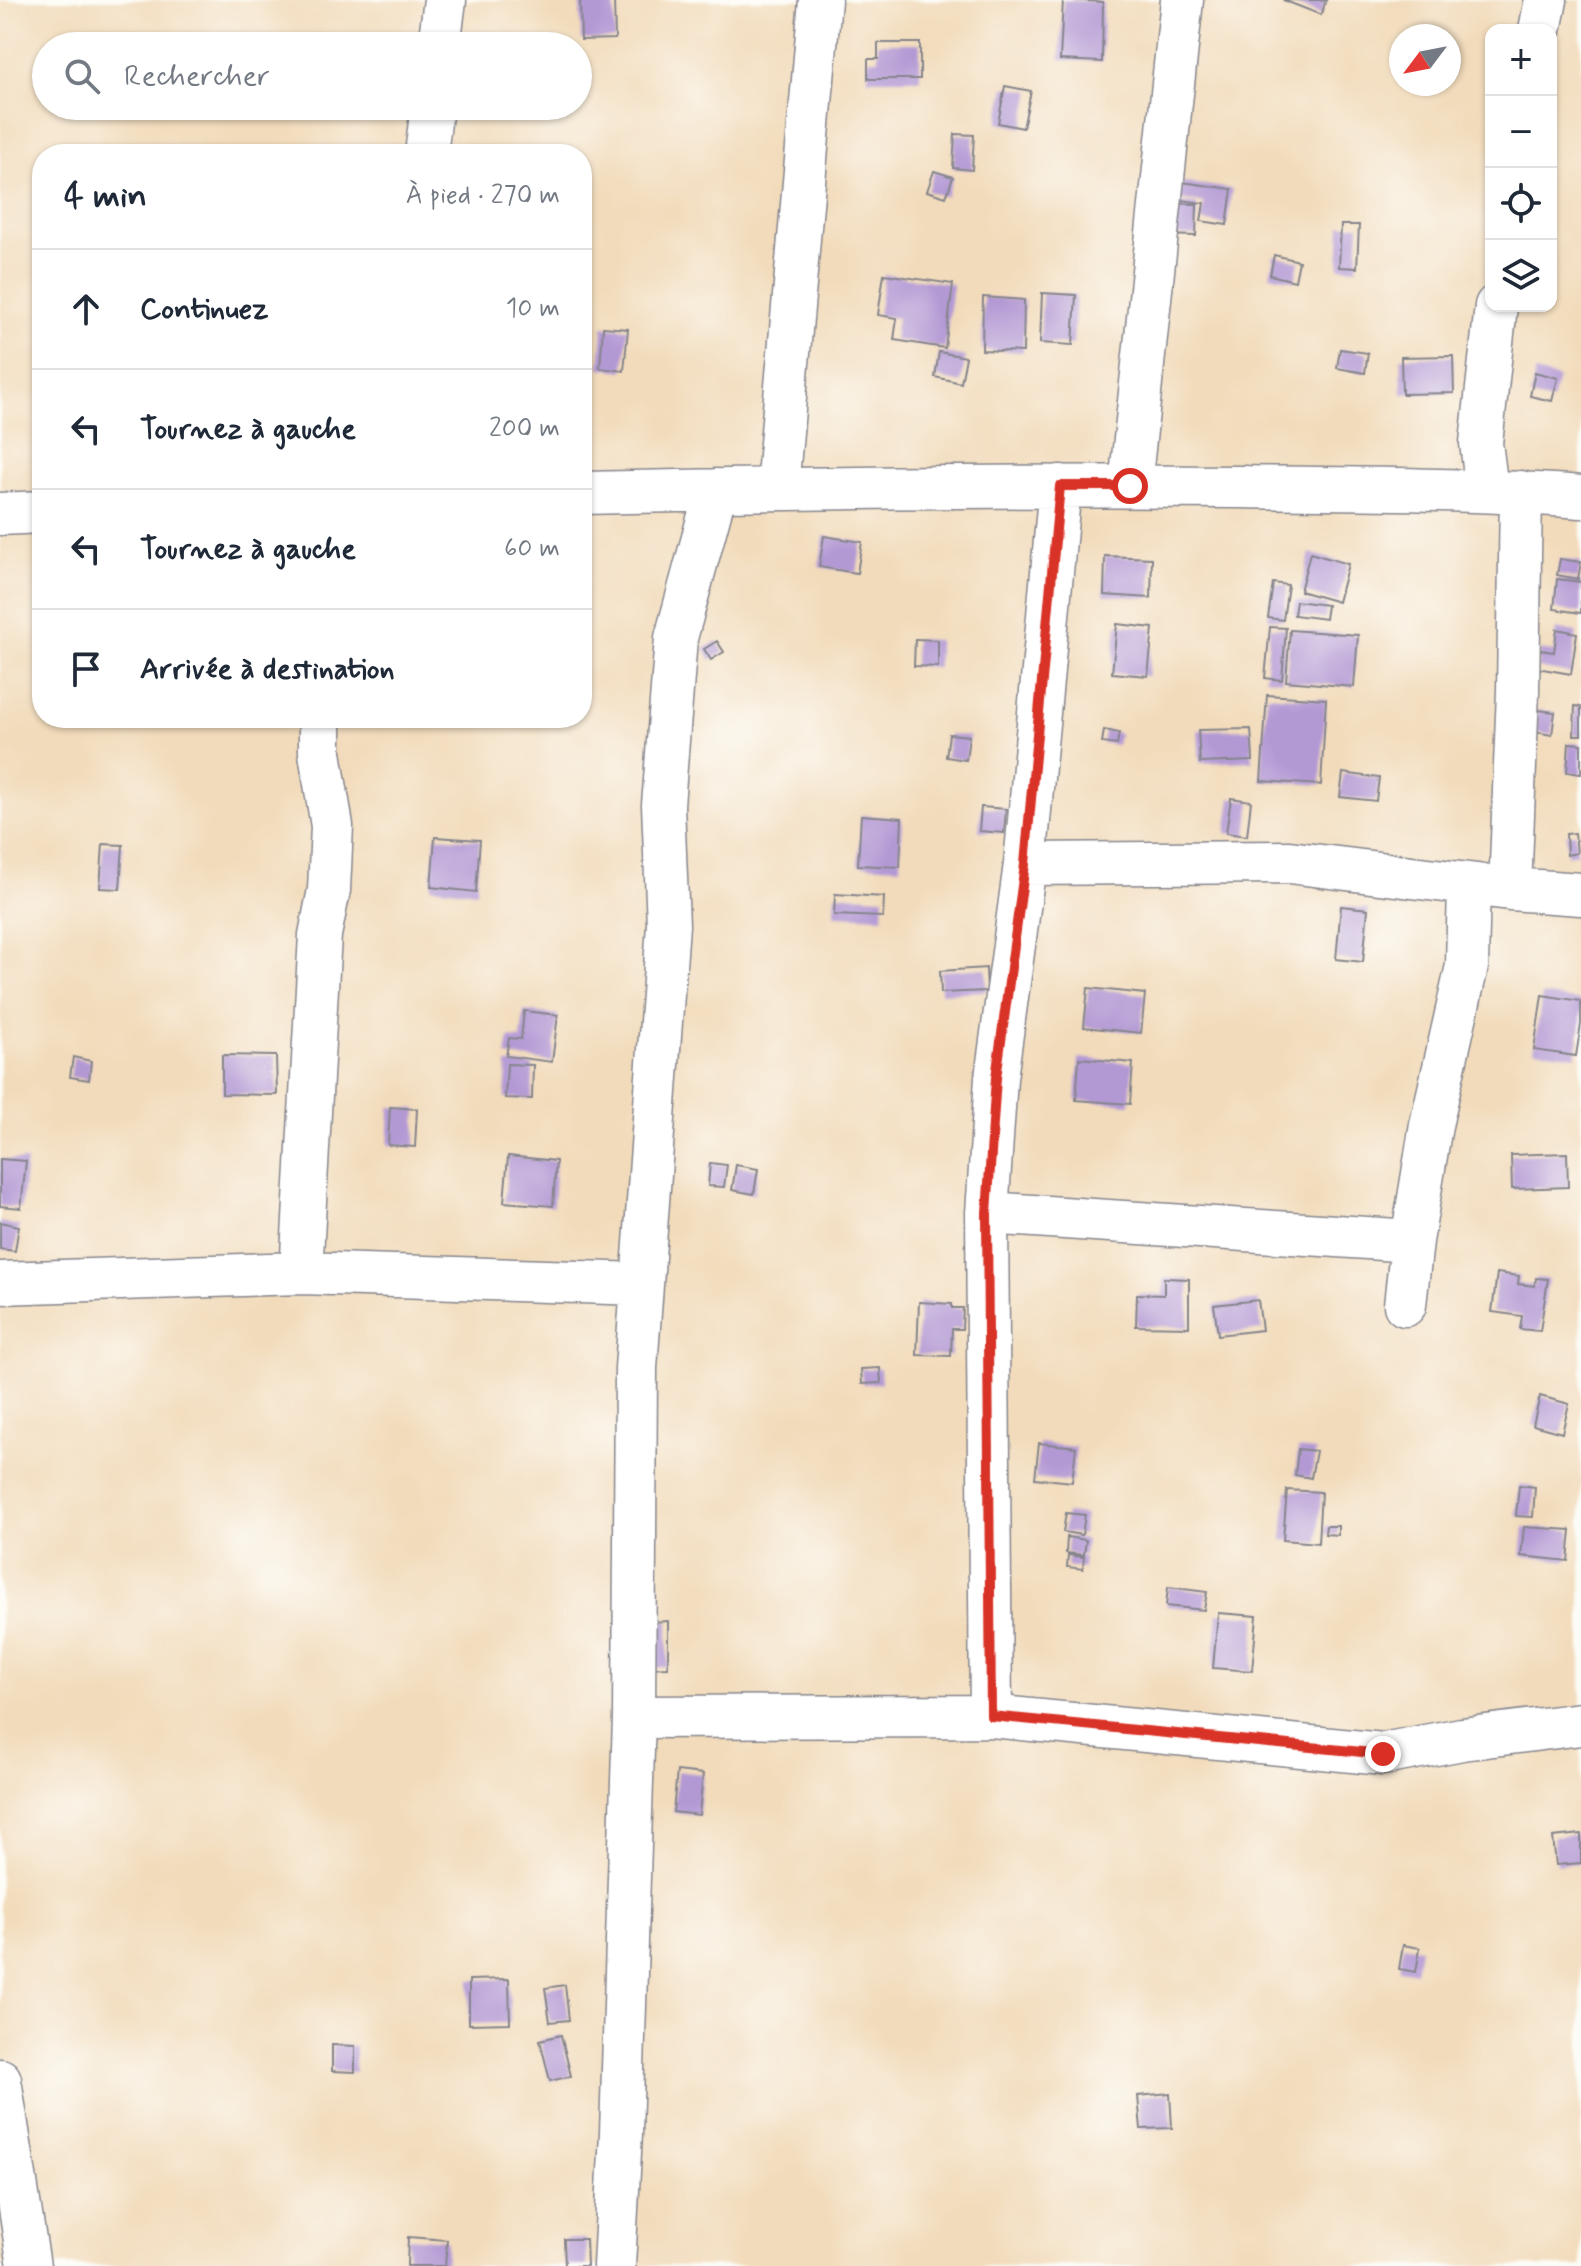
<!DOCTYPE html>
<html lang="fr">
<head>
<meta charset="utf-8">
<style>
  :root { --surface:#fff; --page:#f6f6f7; --text:#1f2937; --muted:#747a83; --line:#e0e1e3 }
  body { margin:0; font-family:Mynerve,sans-serif; background:var(--page); color:var(--text) }
  .controls { position:absolute; right:24px; top:24px; display:grid; overflow:hidden; border-radius:16px; box-shadow:0 2px 6px #0004 }
  .controls button { width:72px; height:72px; display:grid; place-items:center; padding:0; border:0; border-bottom:2px solid var(--line); background:var(--surface); color:var(--text); font:40px sans-serif }
  .compass { position:absolute; left:1389px; top:24px; width:72px; height:72px; border-radius:50%; background:var(--surface); box-shadow:0 2px 6px #0004; rotate:238deg }
  .stop { position:absolute; width:24px; height:24px; margin:-18px; border:6px solid #d93025; border-radius:50%; background:#fff }
  .stop.end { background:#d93025; border-color:#fff; box-shadow:0 2px 8px #0008 }
  .list { margin:0; padding:0; list-style:none }
  h2 { display:flex; justify-content:space-between; align-items:center; height:104px; margin:0; padding:0 32px; font-size:34px }
  h2 small { font-size:26px; font-weight:400; color:var(--muted) }
  .list li { display:grid; grid-template-columns:52px 1fr auto; gap:24px; align-items:center; box-sizing:border-box; height:120px; padding:0 32px; border-top:2px solid var(--line) }
  .list b { display:block; font-size:30px; white-space:nowrap }
  .list em { font-size:26px; font-style:normal; color:var(--muted) }
  .icon { flex:none; width:44px; height:44px; fill:none; stroke:currentColor; stroke-width:2; stroke-linecap:round; stroke-linejoin:round }
  .map { position:relative; flex:none; width:1581px; height:2266px; overflow:hidden }
  .search { position:absolute; background:var(--surface); box-shadow:0 2px 6px #0004; left:32px; top:32px; width:560px; height:88px; display:flex; align-items:center; gap:20px; box-sizing:border-box; padding:0 28px; border-radius:44px; color:var(--muted); font-size:30px }
  .panel { position:absolute; background:var(--surface); box-shadow:0 2px 6px #0004; left:32px; top:144px; width:560px; height:584px; border-radius:32px }
  .map>svg:first-child { display:block }
  .building { fill:#b399d4 }
  .lines { fill:none; stroke-linecap:round; stroke-linejoin:round }
  .minor-casing { stroke:#86858c; stroke-width:45 }
  .minor { stroke:#fff; stroke-width:42 }
  .route { stroke:#d93025; stroke-width:10 }
</style>
</head>
<body>
<div class="map">
<svg width="1581" height="2266" viewBox="0 0 1581 2266">
  <rect width="100%" height="100%" fill="#fdfcf7"/>
  <filter id="ink" filterUnits="userSpaceOnUse"><feTurbulence type="fractalNoise" baseFrequency=".0125" numOctaves="2"/><feDisplacementMap in="SourceGraphic" scale="16" xChannelSelector="R" yChannelSelector="G"/><feConvolveMatrix kernelMatrix="1 2 1 2 8 2 1 2 1" color-interpolation-filters="sRGB"/></filter>
  <filter id="wash" filterUnits="userSpaceOnUse"><feTurbulence type="fractalNoise" baseFrequency=".006" numOctaves="4" result="noise"/><feDisplacementMap in="SourceGraphic" scale="32" xChannelSelector="R" yChannelSelector="G"/><feGaussianBlur stdDeviation="1.8" result="paint"/><feColorMatrix in="noise" values="0 0 0 0 0 0 0 0 0 0 0 0 0 0 0 0 0 1.4 0 .05"/><feComposite in="paint" operator="in"/></filter>
  <g filter="url(#wash)">
    <rect width="100%" height="100%" fill="#f2dbbb"/>
    <g id="blocks">
      <path class="building" d="M 580,0 L 614,0 L 615,39 L 581,40 Z
        M 1063,0 L 1103,2 L 1102,62 L 1060,60 Z
        M 1283,0 L 1326,0 L 1321,15 Z
        M 878,43 L 920,43 L 920,79 L 868,79 L 868,59 L 878,59 Z
        M 1005,86 L 1031,91 L 1023,128 L 998,123 Z
        M 955,134 L 974,135 L 972,170 L 953,168 Z
        M 72,148 L 102,151 L 102,154 L 71,154 Z
        M 934,171 L 953,177 L 946,197 L 927,191 Z
        M 1182,182 L 1232,189 L 1227,225 L 1201,221 L 1204,203 L 1180,200 Z
        M 1164,203 L 1197,204 L 1196,236 L 1163,235 Z
        M 1341,225 L 1359,225 L 1357,268 L 1339,267 Z
        M 1274,255 L 1299,261 L 1295,281 L 1270,275 Z
        M 884,274 L 953,284 L 945,348 L 894,340 L 897,318 L 878,315 Z
        M 1042,293 L 1076,295 L 1073,345 L 1040,343 Z
        M 983,297 L 1024,300 L 1023,352 L 982,350 Z
        M 603,327 L 628,329 L 624,371 L 600,368 Z
        M 1340,349 L 1368,353 L 1365,373 L 1337,368 Z
        M 939,352 L 966,357 L 961,383 L 935,377 Z
        M 1453,356 L 1454,393 L 1402,394 L 1401,357 Z
        M 1535,372 L 1558,378 L 1552,401 L 1530,396 Z
        M 824,536 L 862,542 L 857,573 L 819,567 Z
        M 1310,553 L 1348,564 L 1338,602 L 1300,591 Z
        M 1105,556 L 1152,558 L 1151,598 L 1104,595 Z
        M 1560,559 L 1581,562 L 1578,579 L 1557,575 Z
        M 1557,579 L 1581,582 L 1581,613 L 1554,609 Z
        M 1273,583 L 1288,585 L 1283,620 L 1268,618 Z
        M 1296,601 L 1327,605 L 1325,619 L 1294,615 Z
        M 1117,624 L 1153,628 L 1148,676 L 1112,673 Z
        M 1270,627 L 1286,628 L 1282,680 L 1265,678 Z
        M 1557,629 L 1577,633 L 1571,674 L 1537,668 L 1540,650 L 1554,652 Z
        M 1290,630 L 1358,635 L 1354,687 L 1286,681 Z
        M 915,639 L 938,640 L 938,667 L 914,666 Z
        M 717,641 L 724,652 L 711,660 L 704,649 Z
        M 1267,695 L 1326,699 L 1321,785 L 1261,781 Z
        M 1575,706 L 1581,707 L 1581,735 L 1574,735 Z
        M 1538,710 L 1555,712 L 1552,735 L 1535,732 Z
        M 516,718 L 557,718 L 557,722 L 516,724 Z
        M 1251,729 L 1253,761 L 1200,763 L 1198,730 Z
        M 1104,730 L 1119,733 L 1117,745 L 1102,743 Z
        M 949,734 L 969,736 L 966,760 L 946,757 Z
        M 1569,743 L 1581,744 L 1581,774 L 1567,772 Z
        M 1343,773 L 1379,778 L 1376,801 L 1340,797 Z
        M 1231,798 L 1251,801 L 1247,836 L 1226,833 Z
        M 981,807 L 1006,809 L 1004,833 L 979,831 Z
        M 861,815 L 902,818 L 900,867 L 858,865 Z
        M 1575,833 L 1577,853 L 1567,855 L 1566,834 Z
        M 435,837 L 480,840 L 476,892 L 431,887 Z
        M 103,844 L 123,845 L 120,889 L 100,888 Z
        M 835,894 L 884,897 L 883,917 L 834,915 Z
        M 1341,906 L 1368,909 L 1363,962 L 1336,959 Z
        M 986,968 L 987,991 L 941,993 L 940,971 Z
        M 1088,988 L 1145,994 L 1141,1033 L 1084,1027 Z
        M 1542,995 L 1581,1001 L 1581,1024 L 1576,1056 L 1534,1050 Z
        M 524,1011 L 558,1015 L 552,1062 L 506,1056 L 509,1038 L 521,1039 Z
        M 222,1055 L 276,1056 L 277,1095 L 222,1094 Z
        M 73,1057 L 91,1061 L 89,1080 L 70,1077 Z
        M 1079,1058 L 1133,1063 L 1130,1104 L 1076,1100 Z
        M 507,1064 L 533,1065 L 532,1099 L 505,1098 Z
        M 390,1107 L 417,1109 L 415,1147 L 388,1145 Z
        M 1567,1153 L 1568,1187 L 1512,1189 L 1511,1155 Z
        M 508,1156 L 556,1161 L 553,1206 L 504,1202 Z
        M 0,1159 L 26,1161 L 21,1208 L 0,1206 Z
        M 710,1163 L 727,1165 L 724,1187 L 708,1186 Z
        M 736,1165 L 758,1169 L 754,1194 L 732,1190 Z
        M 0,1222 L 19,1226 L 15,1251 L 0,1249 Z
        M 1497,1273 L 1519,1276 L 1518,1284 L 1535,1286 L 1536,1278 L 1548,1279 L 1540,1331 L 1520,1329 L 1522,1316 L 1492,1312 Z
        M 1164,1278 L 1189,1279 L 1189,1327 L 1136,1326 L 1137,1294 L 1164,1295 Z
        M 1258,1300 L 1262,1330 L 1218,1335 L 1214,1305 Z
        M 919,1302 L 952,1304 L 952,1308 L 963,1308 L 962,1329 L 952,1329 L 951,1356 L 917,1355 Z
        M 880,1368 L 881,1383 L 862,1384 L 861,1369 Z
        M 1540,1396 L 1569,1404 L 1562,1433 L 1533,1425 Z
        M 1039,1443 L 1076,1447 L 1072,1482 L 1035,1478 Z
        M 1298,1449 L 1316,1451 L 1311,1478 L 1295,1475 Z
        M 1519,1485 L 1535,1487 L 1533,1517 L 1516,1516 Z
        M 1287,1490 L 1321,1492 L 1318,1543 L 1283,1540 Z
        M 1066,1513 L 1085,1515 L 1082,1535 L 1063,1532 Z
        M 1326,1526 L 1338,1526 L 1338,1535 L 1325,1534 Z
        M 1524,1527 L 1571,1530 L 1568,1561 L 1521,1556 Z
        M 1067,1537 L 1086,1540 L 1084,1555 L 1066,1553 Z
        M 1068,1555 L 1084,1557 L 1083,1569 L 1067,1567 Z
        M 1168,1587 L 1207,1592 L 1204,1610 L 1166,1606 Z
        M 1218,1613 L 1257,1616 L 1252,1671 L 1213,1668 Z
        M 668,1621 L 668,1667 L 649,1668 L 649,1622 Z
        M 677,1771 L 703,1774 L 699,1815 L 673,1812 Z
        M 1581,1834 L 1581,1863 L 1556,1865 L 1553,1837 Z
        M 1403,1945 L 1420,1948 L 1416,1972 L 1399,1969 Z
        M 509,1979 L 510,2023 L 469,2024 L 469,1980 Z
        M 565,1985 L 569,2020 L 550,2022 L 545,1988 Z
        M 561,2035 L 571,2076 L 550,2081 L 540,2040 Z
        M 332,2045 L 355,2046 L 355,2072 L 332,2071 Z
        M 1170,2093 L 1172,2128 L 1141,2129 L 1138,2096 Z
        M 408,2237 L 447,2240 L 445,2266 L 407,2266 Z
        M 564,2239 L 586,2239 L 587,2266 L 565,2266 Z"/>
    </g>
  </g>
  <g filter="url(#ink)">
    <use href="#blocks" fill-opacity="0" stroke="#86858c" stroke-width="2"/>
    <g class="lines">
      <g class="minor-casing">
        <path id="minor" d="M 1540,30 L 1546,0
          M 439,46 L 445,0
          M 426,154 L 432,106
          M 1130,486 L 1182,0
          M 777,489 L 820,0
          M 1487,490 L 1481,443 L 1496,306
          M 582,493 C 802,488 1022,485 1242,487 C 1355,489 1468,488 1581,497
          M 0,514 L 42,512
          M 1025,864 L 1289,862 L 1510,889 L 1581,894
          M 1510,889 L 1518,691 L 1521,492
          M 987,1213 L 1412,1241
          M 301,1273 L 320,935 L 329,890 L 332,826 L 320,753 L 320,718
          M 0,1283 L 301,1273 L 642,1284
          M 1405,1305 L 1412,1241 L 1431,1125 L 1467,966 L 1469,885
          M 991,1716 L 987,1213 L 996,1078 L 1025,864 L 1060,486
          M 634,1717 L 991,1716 L 1383,1754 L 1462,1739 L 1581,1724
          M 0,2080 L 29,2266
          M 614,2266 L 621,2133 L 634,1717 L 636,1368 L 668,925 L 663,805 L 676,638 L 716,490"/>
      </g>
      <use href="#minor" class="minor"/>
    </g>
  </g>
  <g class="lines" filter="url(#ink)">
    <path class="route" d="M 1130,486 L 1060,486 L 1025,864 L 996,1078 L 987,1213 L 991,1716 L 1383,1754"/>
  </g>
</svg>
<div class="controls">
<button>+</button>
<button>−</button>
<button><svg class="icon" aria-label="locate" viewBox="0 0 24 24"><circle cx="12" cy="12" r="6"/><path d="M12 2v4M12 18v4M2 12h4M18 12h4"/></svg></button>
<button><svg class="icon" aria-label="layers" viewBox="0 0 24 24"><path d="M12 4l9 5-9 5-9-5zM3 14l9 5 9-5"/></svg></button>
</div>
<svg class="compass" viewBox="-18 -18 36 36"><path d="M0-13l5 13h-10z" fill="#e53935"/><path d="M0 13l5-13h-10z" fill="#747a83"/></svg>
<div class="stop" style="left:1130px;top:486px"></div>
<div class="stop end" style="left:1383px;top:1754px"></div>
<div class="search"><svg class="icon" aria-label="search" viewBox="0 0 24 24"><circle cx="10" cy="10" r="6"/><path d="M15 15l6 6"/></svg>Rechercher</div>
<section class="panel">
<h2>4 min<small>À pied · 270 m</small></h2>
<ul class="list">
<li><svg class="icon" aria-label="ahead" viewBox="0 0 24 24"><path d="M12 20V5M6 11l6-6 6 6"/></svg><div><b>Continuez</b></div><em>10 m</em></li>
<li><svg class="icon" aria-label="left" viewBox="0 0 24 24"><path d="M17 20v-9H6M10 6l-5 5 5 5"/></svg><div><b>Tournez à gauche</b></div><em>200 m</em></li>
<li><svg class="icon" aria-label="left" viewBox="0 0 24 24"><path d="M17 20v-9H6M10 6l-5 5 5 5"/></svg><div><b>Tournez à gauche</b></div><em>60 m</em></li>
<li><svg class="icon" aria-label="arrive" viewBox="0 0 24 24"><path d="M6 21V4h12l-3 4 3 4H6"/></svg><div><b>Arrivée à destination</b></div></li>
</ul>
</section>
</div>
</body>
</html>
